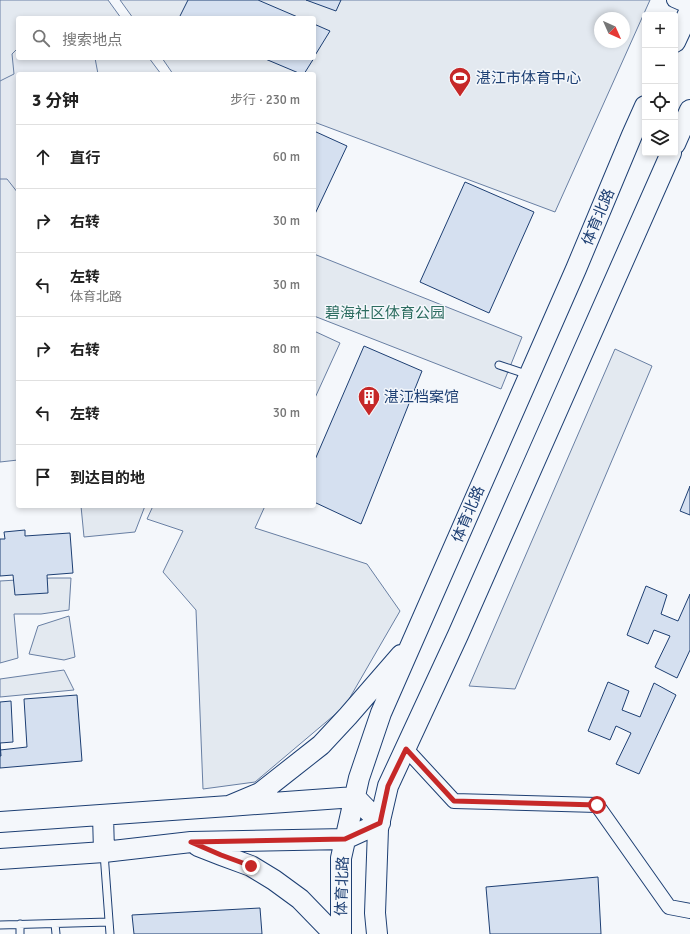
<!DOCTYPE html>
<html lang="zh">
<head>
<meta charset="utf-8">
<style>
  :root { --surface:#fff; --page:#f6f6f6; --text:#222; --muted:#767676; --line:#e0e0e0 }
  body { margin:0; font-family:Signika,"Noto Sans SC",sans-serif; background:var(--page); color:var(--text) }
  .controls { position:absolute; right:12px; top:12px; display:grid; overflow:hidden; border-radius:4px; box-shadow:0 2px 6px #0003 }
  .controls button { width:36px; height:36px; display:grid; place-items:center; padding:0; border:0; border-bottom:1px solid var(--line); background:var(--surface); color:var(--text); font:20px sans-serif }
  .compass { position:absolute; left:594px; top:12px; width:36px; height:36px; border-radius:50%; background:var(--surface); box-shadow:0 2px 6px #0003; rotate:135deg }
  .stop { position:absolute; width:12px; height:12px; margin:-9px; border:3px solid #c62828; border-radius:50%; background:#fff }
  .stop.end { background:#c62828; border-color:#fff; box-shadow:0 1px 4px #0008 }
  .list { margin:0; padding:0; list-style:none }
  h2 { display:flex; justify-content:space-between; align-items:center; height:52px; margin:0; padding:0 16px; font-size:17px }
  h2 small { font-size:13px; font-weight:400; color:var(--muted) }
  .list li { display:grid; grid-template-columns:26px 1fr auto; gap:12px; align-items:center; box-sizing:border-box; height:64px; padding:0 16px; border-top:1px solid var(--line) }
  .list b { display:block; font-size:15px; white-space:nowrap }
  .list p { margin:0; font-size:13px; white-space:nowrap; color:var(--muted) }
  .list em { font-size:13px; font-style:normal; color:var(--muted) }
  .icon { flex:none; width:22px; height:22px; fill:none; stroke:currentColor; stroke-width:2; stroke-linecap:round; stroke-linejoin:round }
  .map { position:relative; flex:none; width:690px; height:934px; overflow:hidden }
  .search { position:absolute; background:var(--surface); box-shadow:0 2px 6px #0003; left:16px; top:16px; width:300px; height:44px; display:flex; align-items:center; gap:10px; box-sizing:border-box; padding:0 14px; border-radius:4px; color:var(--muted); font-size:15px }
  .panel { position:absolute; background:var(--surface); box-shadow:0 2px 6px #0003; left:16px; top:72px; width:300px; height:436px; border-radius:4px }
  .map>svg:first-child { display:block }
  .green { fill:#e3e9f0; stroke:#687fa3; fill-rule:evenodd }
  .parking { fill:#e3e8f0; stroke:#687fa3 }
  .building { fill:#d5e0f0; stroke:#1d3f73 }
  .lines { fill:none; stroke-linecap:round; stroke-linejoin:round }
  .lane-casing { stroke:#1d3f73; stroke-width:9 }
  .street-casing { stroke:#1d3f73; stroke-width:16 }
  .secondary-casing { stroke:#1d3f73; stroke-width:22 }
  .lane { stroke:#f4f7fb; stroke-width:7 }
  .street { stroke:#f4f7fb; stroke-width:14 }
  .secondary { stroke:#f4f7fb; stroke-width:20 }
  .route { stroke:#c62828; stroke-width:5 }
  .labels { text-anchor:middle; stroke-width:3; stroke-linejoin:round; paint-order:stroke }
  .poi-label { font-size:15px; fill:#1d3f73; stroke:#f4f7fb; text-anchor:start }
  .street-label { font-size:15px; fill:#1d3f73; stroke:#f4f7fb }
  .park-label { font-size:15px; fill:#2c6c60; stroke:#f4f7fb }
</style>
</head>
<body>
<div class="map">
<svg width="690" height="934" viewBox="0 0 690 934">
  <rect width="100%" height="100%" fill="#f4f7fb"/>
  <path class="green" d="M 0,0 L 108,0 L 121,18 L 18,18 L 18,58 L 149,58 L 161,74 L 18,74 L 18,460 L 0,462 Z
    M 120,0 L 650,0 L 555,212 L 314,122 L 314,74 L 173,74 L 162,58 L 314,58 L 314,18 L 133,18 ZM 600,18 L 624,18 L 624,42 L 600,42 Z
    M 314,254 L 522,337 L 501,389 L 314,316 Z
    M 314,331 L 340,343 L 314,400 Z
    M 615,349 L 652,366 L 515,689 L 469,686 Z
    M 81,506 L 145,506 L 135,532 L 84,537 Z
    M 153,506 L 265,506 L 255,528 L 367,564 L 400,611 L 345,706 L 255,782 L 203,789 L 196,610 L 163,572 L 183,531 L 147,519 Z
    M 51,578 L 71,578 L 69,610 L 41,614 L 14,614 L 18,658 L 0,663 L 0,581 Z
    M 69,616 L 75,657 L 64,660 L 29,654 L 38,626 Z
    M 64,670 L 74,690 L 0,697 L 0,679 Z"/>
  <path class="parking" d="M 18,48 L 18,58 L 95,58 L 98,74 L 18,74 L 18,193 L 7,179 L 0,179 L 0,81 L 14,74 L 12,54 Z"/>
  <path class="building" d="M 188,0 L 258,0 L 300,18 L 179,18 Z
    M 306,0 L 341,0 L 336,11 Z
    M 314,24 L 330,31 L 314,57 Z
    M 263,58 L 314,58 L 304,74 L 301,74 Z
    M 314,131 L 347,146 L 314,216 Z
    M 465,182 L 534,212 L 489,313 L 420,282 Z
    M 364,346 L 422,371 L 361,524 L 314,502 L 314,462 Z
    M 690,486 L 690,515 L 680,511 Z
    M 25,530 L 25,536 L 70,533 L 73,573 L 47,575 L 48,593 L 15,595 L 13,575 L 0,576 L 0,539 L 5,539 L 4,532 Z
    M 646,586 L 667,595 L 661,614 L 678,621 L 690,594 L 690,650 L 677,678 L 655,667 L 670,636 L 654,630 L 648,644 L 627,635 Z
    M 608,682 L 629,691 L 622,710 L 640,717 L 654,683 L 676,695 L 639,774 L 616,764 L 631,733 L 616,726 L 610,740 L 588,731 Z
    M 77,695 L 82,761 L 0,768 L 0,750 L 27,747 L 24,699 Z
    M 11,701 L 13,742 L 0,743 L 1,756 L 0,756 L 0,702 Z
    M 598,877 L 601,934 L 490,934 L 486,887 Z
    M 260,908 L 262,934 L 134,934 L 132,915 Z"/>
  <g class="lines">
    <g class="lane-casing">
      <path id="lane" d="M 499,365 L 529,375
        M 104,853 L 110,934
        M 20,924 L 20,934
        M 55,924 L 56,934
        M 0,925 L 109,922"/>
    </g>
    <g class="street-casing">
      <path id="street" d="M 674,0 L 690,7
        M 406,749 L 454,801 L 597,805 L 669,907 L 690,911"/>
    </g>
    <g class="secondary-casing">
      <path id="secondary" d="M 675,42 L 690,10
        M 675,144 L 690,110
        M 103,815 L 104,852
        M 0,822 L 229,806 L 260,793 L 321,745 L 348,716 L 401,655
        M 198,846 L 221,855 L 251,866 L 274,880 L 300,899 L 331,931 L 335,934
        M 0,859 L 104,852 L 191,842 L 345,839 L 380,823 L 355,797 L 229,806
        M 341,934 L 341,858 L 359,778 L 381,713 L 576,269 L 632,135 L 645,106
        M 377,934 L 375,913 L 378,829 L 388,786 L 458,635 L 671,153"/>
    </g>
    <use href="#lane" class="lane"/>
    <use href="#street" class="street"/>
    <use href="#secondary" class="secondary"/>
  </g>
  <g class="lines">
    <path class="route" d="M 251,866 L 221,855 L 191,842 L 345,839 L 380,823 L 388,786 L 406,749 L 454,801 L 597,805"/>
  </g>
  <defs>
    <g id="stadium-pin" transform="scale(1.15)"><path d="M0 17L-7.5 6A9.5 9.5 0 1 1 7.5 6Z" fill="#c62828" stroke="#f4f7fb"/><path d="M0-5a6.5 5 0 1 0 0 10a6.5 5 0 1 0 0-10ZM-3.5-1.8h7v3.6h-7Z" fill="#fff"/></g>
    <g id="building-pin" transform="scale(1.15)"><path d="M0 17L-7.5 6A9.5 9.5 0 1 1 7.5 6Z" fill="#c62828" stroke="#f4f7fb"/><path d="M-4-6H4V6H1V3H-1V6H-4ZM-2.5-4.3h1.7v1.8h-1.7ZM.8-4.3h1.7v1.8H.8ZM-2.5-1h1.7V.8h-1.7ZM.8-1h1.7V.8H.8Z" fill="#fff"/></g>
  </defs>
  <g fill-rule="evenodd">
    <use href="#stadium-pin" x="460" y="78"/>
    <use href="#building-pin" x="369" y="397"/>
  </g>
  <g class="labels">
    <g class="poi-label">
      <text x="476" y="83">湛江市体育中心</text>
      <text x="384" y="402">湛江档案馆</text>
    </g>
    <g class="street-label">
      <text transform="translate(598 217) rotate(-67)" y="5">体育北路</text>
      <text transform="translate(468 514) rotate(-67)" y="5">体育北路</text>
      <text transform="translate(342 886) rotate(-88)" y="5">体育北路</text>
    </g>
    <g class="park-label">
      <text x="385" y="318">碧海社区体育公园</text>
    </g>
  </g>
</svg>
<div class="controls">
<button>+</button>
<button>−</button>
<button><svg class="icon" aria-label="locate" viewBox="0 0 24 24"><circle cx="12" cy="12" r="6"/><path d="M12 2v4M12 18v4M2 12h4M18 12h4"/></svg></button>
<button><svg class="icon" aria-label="layers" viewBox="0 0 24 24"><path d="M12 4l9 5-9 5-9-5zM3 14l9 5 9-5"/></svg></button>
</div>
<svg class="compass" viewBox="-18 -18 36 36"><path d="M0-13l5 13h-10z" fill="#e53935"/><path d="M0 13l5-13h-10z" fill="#767676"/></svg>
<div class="stop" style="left:597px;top:805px"></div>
<div class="stop end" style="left:251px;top:866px"></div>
<div class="search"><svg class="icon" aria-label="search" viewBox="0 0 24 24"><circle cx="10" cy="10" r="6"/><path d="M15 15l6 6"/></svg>搜索地点</div>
<section class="panel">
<h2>3 分钟<small>步行 · 230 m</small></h2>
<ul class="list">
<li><svg class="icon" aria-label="ahead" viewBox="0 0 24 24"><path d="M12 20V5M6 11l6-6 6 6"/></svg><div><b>直行</b></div><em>60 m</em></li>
<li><svg class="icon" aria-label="right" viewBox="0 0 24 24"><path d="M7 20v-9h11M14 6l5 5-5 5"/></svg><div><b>右转</b></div><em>30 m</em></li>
<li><svg class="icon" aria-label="left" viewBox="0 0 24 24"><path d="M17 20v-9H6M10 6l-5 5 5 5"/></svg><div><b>左转</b><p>体育北路</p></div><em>30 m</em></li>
<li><svg class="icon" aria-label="right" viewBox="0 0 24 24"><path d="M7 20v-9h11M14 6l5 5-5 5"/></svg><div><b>右转</b></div><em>80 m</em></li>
<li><svg class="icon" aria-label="left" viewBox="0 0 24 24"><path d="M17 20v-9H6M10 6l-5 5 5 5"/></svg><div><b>左转</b></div><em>30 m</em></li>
<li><svg class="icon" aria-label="arrive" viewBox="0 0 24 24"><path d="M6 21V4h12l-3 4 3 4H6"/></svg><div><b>到达目的地</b></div></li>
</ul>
</section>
</div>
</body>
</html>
